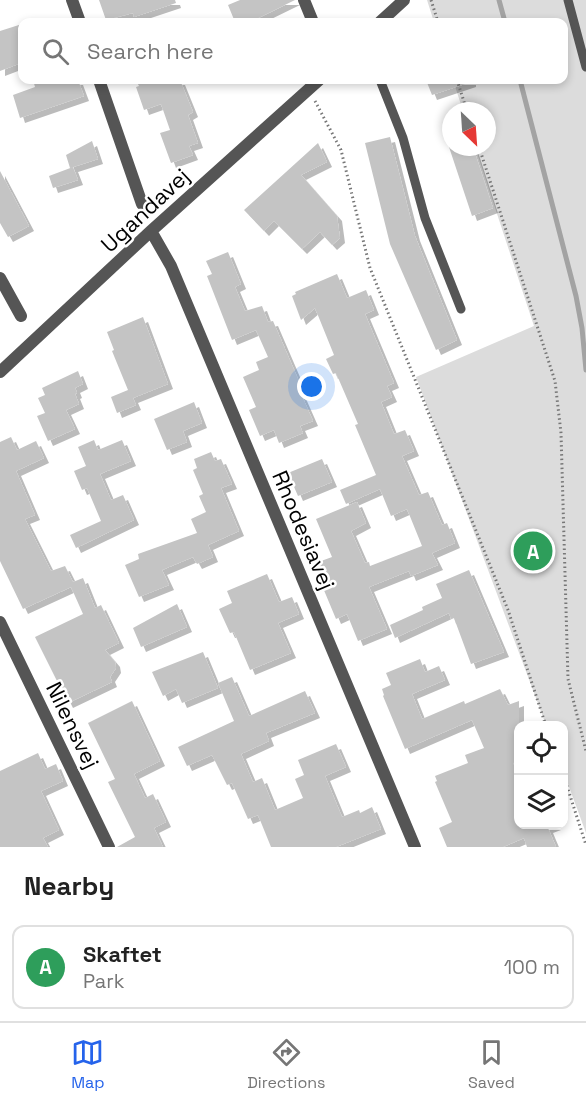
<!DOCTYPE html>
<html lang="en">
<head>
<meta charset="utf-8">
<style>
  :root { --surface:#fff; --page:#f6f6f6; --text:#222; --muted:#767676; --line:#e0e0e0; --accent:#2563eb }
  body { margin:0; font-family:"Space Grotesk",sans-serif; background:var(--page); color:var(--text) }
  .controls { position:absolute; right:18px; bottom:18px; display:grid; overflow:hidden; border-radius:12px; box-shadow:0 3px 9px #0003 }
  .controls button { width:54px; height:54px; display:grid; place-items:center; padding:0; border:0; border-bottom:2px solid var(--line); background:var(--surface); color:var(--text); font:30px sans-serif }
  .compass { position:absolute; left:442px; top:102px; width:54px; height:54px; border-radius:50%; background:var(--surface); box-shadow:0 3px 9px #0003; rotate:155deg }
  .you { position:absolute; left:312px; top:387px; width:21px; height:21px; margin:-15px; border:4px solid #fff; border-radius:50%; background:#1a73e8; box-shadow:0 0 0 9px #1a73e833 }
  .badge { display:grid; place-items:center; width:39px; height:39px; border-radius:50%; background:var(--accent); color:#fff; font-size:20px; font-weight:700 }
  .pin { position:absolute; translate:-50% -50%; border:3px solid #fff; box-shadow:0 2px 6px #0006 }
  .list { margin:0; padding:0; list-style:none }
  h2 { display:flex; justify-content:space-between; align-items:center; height:78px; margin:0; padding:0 24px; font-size:26px }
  h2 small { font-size:20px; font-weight:400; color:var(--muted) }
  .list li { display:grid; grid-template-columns:39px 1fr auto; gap:18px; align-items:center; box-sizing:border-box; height:84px; margin:0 12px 12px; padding:0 12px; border:2px solid var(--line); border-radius:12px }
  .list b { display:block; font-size:22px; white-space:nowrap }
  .list p { margin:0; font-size:20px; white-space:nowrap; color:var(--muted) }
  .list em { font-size:20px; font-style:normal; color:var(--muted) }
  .icon { flex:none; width:33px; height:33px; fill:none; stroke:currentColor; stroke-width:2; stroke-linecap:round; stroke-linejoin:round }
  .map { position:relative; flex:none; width:586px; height:847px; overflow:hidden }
  .search { position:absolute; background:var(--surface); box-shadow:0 3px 9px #0003; left:18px; right:18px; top:18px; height:66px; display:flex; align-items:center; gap:15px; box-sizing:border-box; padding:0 21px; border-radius:12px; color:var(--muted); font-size:22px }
  .sheet { height:174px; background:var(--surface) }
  nav { display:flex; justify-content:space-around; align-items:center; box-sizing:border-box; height:84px; border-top:2px solid var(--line); background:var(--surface); font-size:16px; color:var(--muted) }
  nav a { display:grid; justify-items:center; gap:3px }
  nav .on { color:var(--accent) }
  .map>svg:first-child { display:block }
  .green { fill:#dcdcdc }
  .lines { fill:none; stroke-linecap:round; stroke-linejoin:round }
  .stream { stroke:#a3a3a3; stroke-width:5 }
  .building { fill:#c4c4c4; filter:url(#shadow) }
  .path { stroke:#777; stroke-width:3; stroke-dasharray:1.5 3; stroke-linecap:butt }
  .lane { stroke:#555; stroke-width:9 }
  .street { stroke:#555; stroke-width:12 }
  .labels { text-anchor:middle; stroke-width:5; stroke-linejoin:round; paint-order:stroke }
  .street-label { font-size:22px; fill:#000; stroke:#fff }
</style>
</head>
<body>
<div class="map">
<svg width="586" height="847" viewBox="0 0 586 847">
  <defs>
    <filter id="shadow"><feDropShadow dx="5" dy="5" stdDeviation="0" flood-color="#0004"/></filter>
  </defs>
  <rect width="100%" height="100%" fill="#fff"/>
  <path class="green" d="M 427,0 L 586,0 L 586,833 L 564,773 L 564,726 L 546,725 L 416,377 L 534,326 L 475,147 L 487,147 L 487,111 L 463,111 L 453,80 L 564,80 L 564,22 L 434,22 Z"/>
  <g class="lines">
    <path class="stream" d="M 499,0 L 505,22
      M 520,80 L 576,296 L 582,328 L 586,370"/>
  </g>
  <path class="building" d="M 99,0 L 175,0 L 176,3 L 134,17 L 133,13 L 106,20 Z
    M 240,0 L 295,0 L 250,22 L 235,22 L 228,5 Z
    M 22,24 L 22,56 L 19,58 L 21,63 L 0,71 L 0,31 Z
    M 33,80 L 78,80 L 84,96 L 20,118 L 13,95 L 35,87 Z
    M 136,80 L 180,80 L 193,112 L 188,115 L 198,143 L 189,146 L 193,155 L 171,163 L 160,133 L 170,130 L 161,104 L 144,110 L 136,87 L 139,86 Z
    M 426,80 L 471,80 L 471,82 L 432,95 Z
    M 390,137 L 415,236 L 457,340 L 436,350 L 390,244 L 365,143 Z
    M 92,141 L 98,159 L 70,168 L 66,155 Z
    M 318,143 L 327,162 L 301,175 L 337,216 L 340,238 L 332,245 L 320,232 L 302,249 L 274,221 L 264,231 L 244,210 Z
    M 449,147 L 473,147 L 493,208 L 472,216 Z
    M 73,167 L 78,180 L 53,188 L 49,176 Z
    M 0,171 L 29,226 L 8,237 L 0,223 Z
    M 228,252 L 241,284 L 235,287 L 245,311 L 262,306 L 268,322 L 273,321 L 301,386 L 298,387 L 313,421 L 300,426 L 303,433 L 279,443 L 274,430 L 260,436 L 249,410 L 256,407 L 243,377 L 259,370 L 256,362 L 268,357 L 256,330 L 232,340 L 207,276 L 212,274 L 206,261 Z
    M 337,274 L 347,298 L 366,290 L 374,310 L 365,314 L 394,383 L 387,386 L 392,397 L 381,402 L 394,434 L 405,430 L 414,451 L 402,456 L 419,495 L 428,492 L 442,525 L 447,523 L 455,543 L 432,553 L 438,565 L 411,576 L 409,571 L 369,587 L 387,629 L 358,641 L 347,614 L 336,619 L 313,564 L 332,557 L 316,519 L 357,502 L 366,523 L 351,531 L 365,563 L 369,562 L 370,566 L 422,546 L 407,509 L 391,516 L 380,489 L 346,504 L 340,490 L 376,475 L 355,425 L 358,424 L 336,373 L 333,374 L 326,359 L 334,355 L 315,308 L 301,320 L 292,296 L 296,294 L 295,292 Z
    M 143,317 L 168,384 L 133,398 L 136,405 L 117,413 L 111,397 L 128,390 L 112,351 L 114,350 L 107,332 Z
    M 78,371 L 83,384 L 75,388 L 77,393 L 75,394 L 79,404 L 66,410 L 75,429 L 48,441 L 37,416 L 45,413 L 38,398 L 45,395 L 42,388 Z
    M 194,402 L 202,423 L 183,431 L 187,442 L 167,450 L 154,419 Z
    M 11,437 L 17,450 L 36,441 L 44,458 L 16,471 L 35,515 L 25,519 L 51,571 L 65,566 L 73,582 L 83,578 L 95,608 L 101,605 L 119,643 L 105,650 L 115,662 L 116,668 L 110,677 L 112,682 L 68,703 L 35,637 L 83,614 L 71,587 L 23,609 L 0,561 L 0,442 Z
    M 94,440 L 98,450 L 122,440 L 131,461 L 100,474 L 111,500 L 123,495 L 134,520 L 76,548 L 70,535 L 101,521 L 87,488 L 82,490 L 74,471 L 86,466 L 78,447 Z
    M 211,452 L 215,461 L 221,459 L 232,484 L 221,488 L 239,531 L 208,545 L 213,557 L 197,564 L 193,557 L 162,570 L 169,585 L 139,597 L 125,565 L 139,559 L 138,554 L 197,533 L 191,519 L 206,512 L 199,496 L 203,494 L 193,470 L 197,468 L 194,459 Z
    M 322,459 L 332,482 L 298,496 L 288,473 Z
    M 469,570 L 504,652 L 471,664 L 454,618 L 451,619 L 449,613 L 395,638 L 390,625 L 423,610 L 422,607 L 442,598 L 436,584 Z
    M 267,574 L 279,602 L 292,597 L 299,614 L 278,623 L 291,653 L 250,670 L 234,632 L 230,633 L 219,609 L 232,603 L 227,591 Z
    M 177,604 L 187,627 L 141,647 L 133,628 Z
    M 203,652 L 218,688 L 182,703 L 176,689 L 163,696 L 152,672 Z
    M 420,659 L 425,672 L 439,666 L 445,680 L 412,694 L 422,719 L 464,701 L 465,704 L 500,689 L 508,705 L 519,701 L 519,761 L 513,763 L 519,778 L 519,825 L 556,825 L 548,828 L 556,847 L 527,847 L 524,838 L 503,847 L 447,847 L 439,828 L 452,822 L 435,782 L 437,781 L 435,776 L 468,763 L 465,755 L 484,748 L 472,720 L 405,749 L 383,696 L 384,695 L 382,689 L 391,685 L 386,673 Z
    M 232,677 L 249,716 L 305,691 L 315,713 L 266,733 L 269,741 L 241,754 L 253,782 L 262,778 L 275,810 L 303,798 L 295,779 L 304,775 L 298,760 L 336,744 L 346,767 L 325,776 L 342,817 L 359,810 L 360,813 L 372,807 L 381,829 L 336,847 L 271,847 L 258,815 L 248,819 L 232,783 L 227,785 L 212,755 L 187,766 L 178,747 L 234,721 L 218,683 Z
    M 132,701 L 160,761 L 134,774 L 145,798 L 153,794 L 166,822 L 154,828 L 163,847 L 117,847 L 135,837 L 108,782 L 115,779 L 88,723 Z
    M 38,753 L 45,769 L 56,764 L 63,781 L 41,791 L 59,830 L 43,838 L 48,847 L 0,847 L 0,771 Z"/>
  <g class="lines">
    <path class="path" d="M 431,0 L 438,22
      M 457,80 L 467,111
      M 315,101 L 341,150 L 370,268 L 508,610 L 546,726
      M 479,147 L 555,381 L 561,433 L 568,679 L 586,751
      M 564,777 L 586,845"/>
    <path class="lane" d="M 568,0 L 586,67
      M 380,80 L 403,138 L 425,218 L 461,309"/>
    <path class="street" d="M 72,0 L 80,22
      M 304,0 L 313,22
      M 380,22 L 404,0
      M 99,80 L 142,204
      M 151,231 L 171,266 L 415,847
      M 0,278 L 21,316
      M 0,372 L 151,231 L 319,80
      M 0,622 L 109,847"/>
  </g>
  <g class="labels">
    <g class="street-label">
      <text transform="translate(145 210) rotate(-43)" y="8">Ugandavej</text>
      <text transform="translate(304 530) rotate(67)" y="8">Rhodesiavej</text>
      <text transform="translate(73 725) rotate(64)" y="8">Nilensvej</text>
    </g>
  </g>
</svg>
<div class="controls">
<button><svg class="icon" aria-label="locate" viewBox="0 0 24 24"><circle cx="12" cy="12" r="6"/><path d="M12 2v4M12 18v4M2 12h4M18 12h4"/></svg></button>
<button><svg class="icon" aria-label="layers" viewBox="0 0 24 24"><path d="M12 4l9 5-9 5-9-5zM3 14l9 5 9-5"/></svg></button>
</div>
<svg class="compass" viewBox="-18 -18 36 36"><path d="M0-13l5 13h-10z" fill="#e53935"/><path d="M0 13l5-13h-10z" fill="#767676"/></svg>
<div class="you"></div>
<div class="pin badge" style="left:533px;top:551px;background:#2e9e5b">A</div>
<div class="search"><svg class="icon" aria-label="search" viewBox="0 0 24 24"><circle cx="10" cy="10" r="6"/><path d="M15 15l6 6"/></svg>Search here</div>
</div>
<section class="sheet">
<h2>Nearby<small></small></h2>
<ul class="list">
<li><span class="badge" style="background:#2e9e5b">A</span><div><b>Skaftet</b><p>Park</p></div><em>100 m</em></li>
</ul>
</section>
<nav>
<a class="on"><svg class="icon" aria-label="map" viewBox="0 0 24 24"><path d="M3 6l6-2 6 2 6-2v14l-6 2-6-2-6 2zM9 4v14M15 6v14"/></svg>Map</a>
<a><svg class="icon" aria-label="directions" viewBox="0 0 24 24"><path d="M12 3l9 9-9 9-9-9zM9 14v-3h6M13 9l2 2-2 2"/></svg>Directions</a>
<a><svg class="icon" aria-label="saved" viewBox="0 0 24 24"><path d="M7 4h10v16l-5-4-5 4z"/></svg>Saved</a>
</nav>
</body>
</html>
